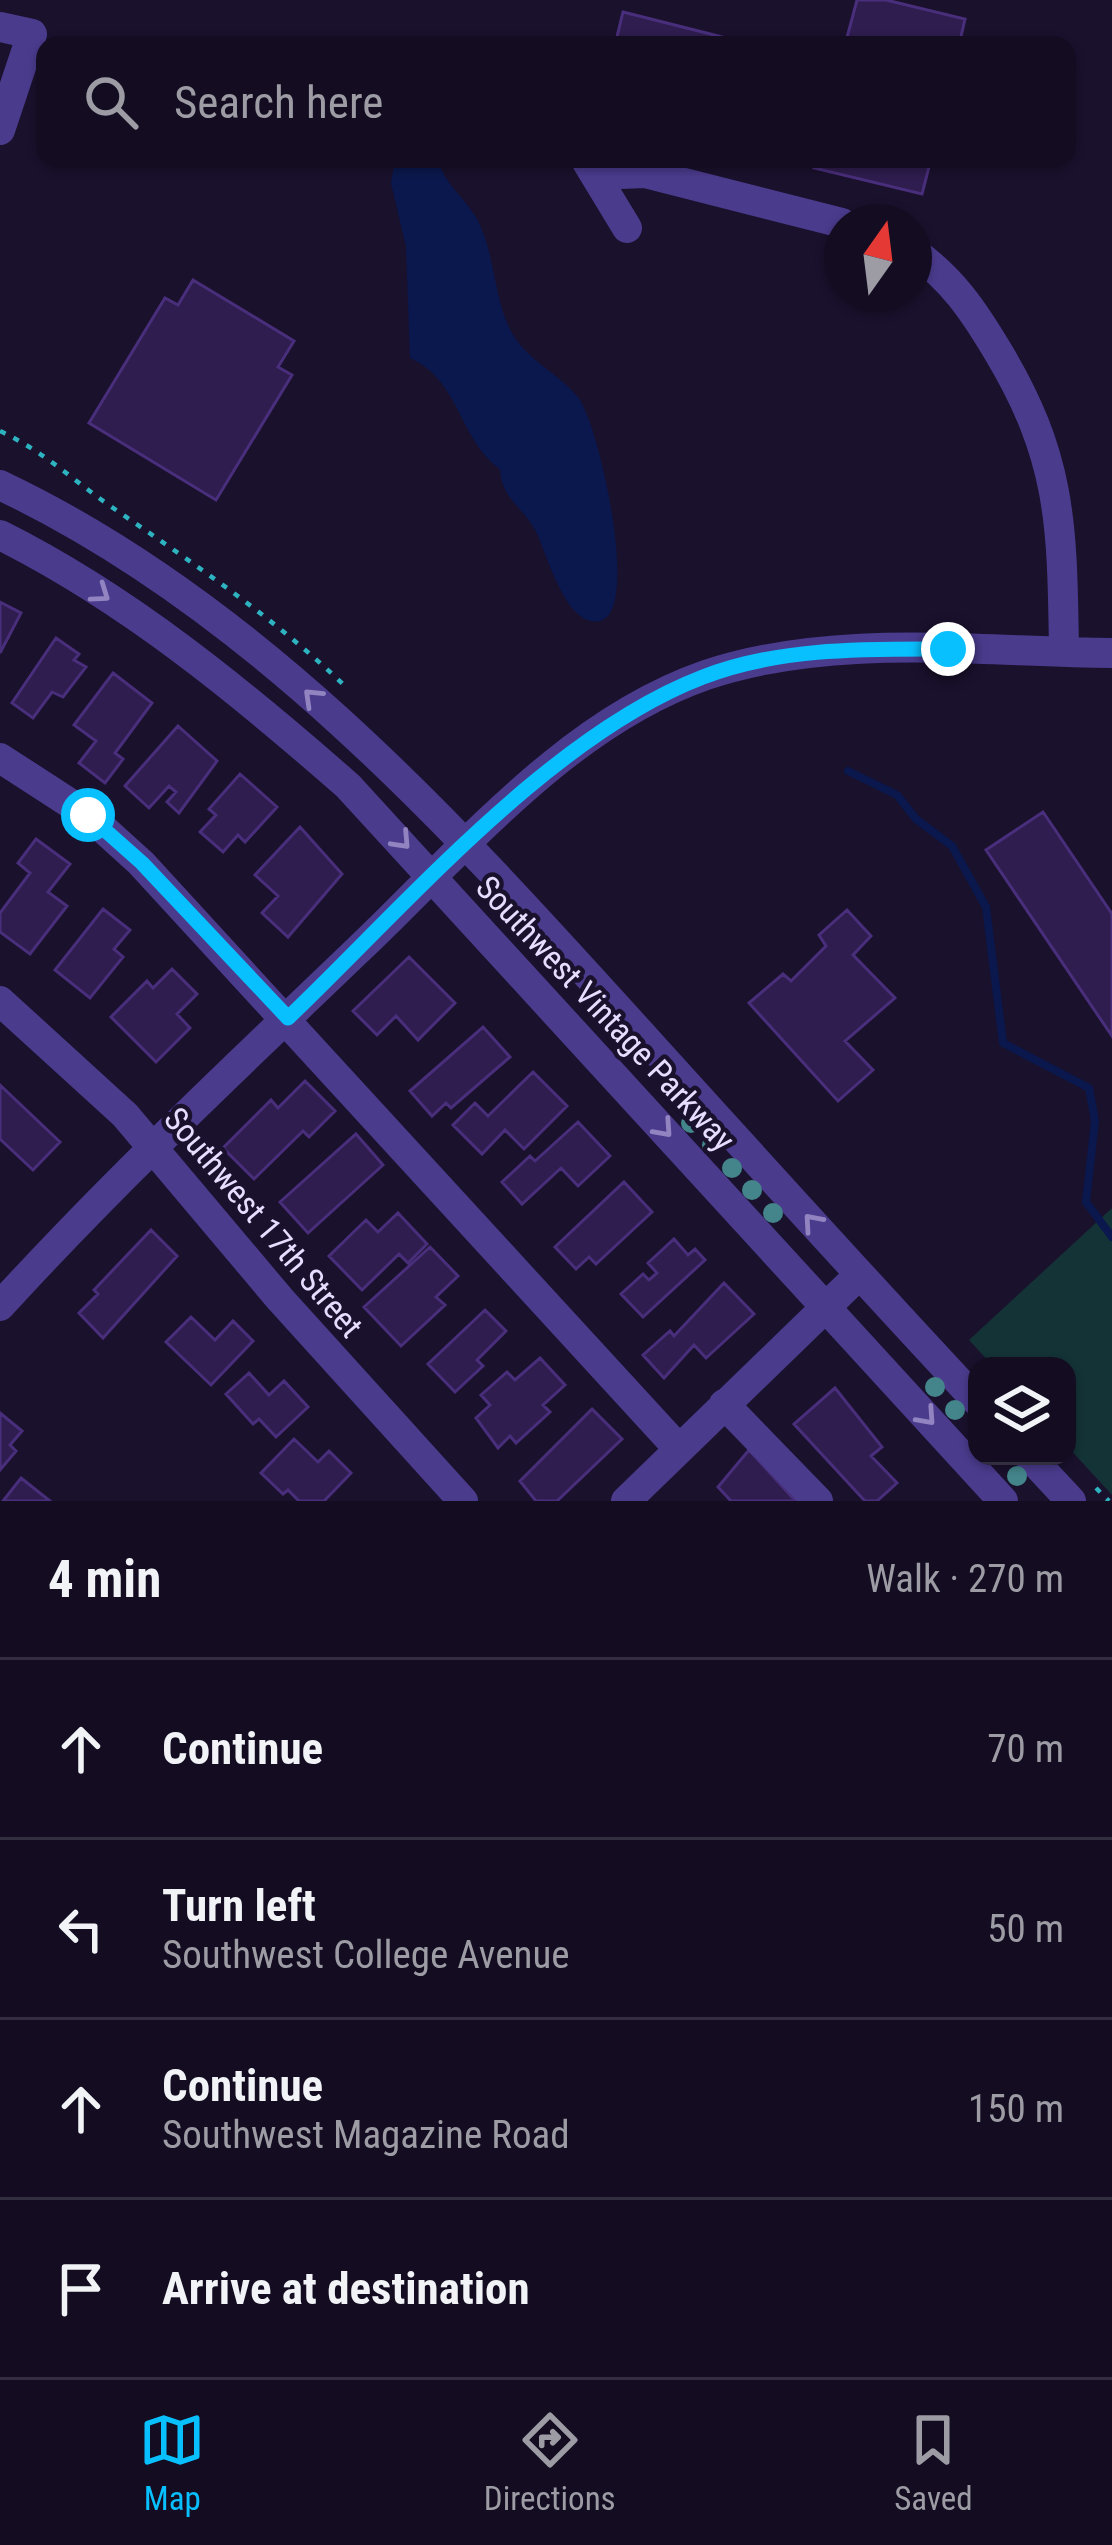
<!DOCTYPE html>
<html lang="en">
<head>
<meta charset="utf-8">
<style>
  :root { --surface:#140d22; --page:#211b2f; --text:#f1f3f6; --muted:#9d9ca5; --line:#332d40; --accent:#09c0ff }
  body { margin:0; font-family:"Roboto Condensed",sans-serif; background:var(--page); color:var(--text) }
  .controls { position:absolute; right:36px; bottom:36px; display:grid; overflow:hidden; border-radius:24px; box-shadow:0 3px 9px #0004 }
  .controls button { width:108px; height:108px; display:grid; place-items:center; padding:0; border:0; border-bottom:3px solid var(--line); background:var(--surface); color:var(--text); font:60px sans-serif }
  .compass { position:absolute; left:824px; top:204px; width:108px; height:108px; border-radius:50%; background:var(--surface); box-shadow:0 3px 9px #0004; rotate:14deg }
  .stop { position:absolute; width:36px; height:36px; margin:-27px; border:9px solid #09c0ff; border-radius:50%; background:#fff }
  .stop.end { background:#09c0ff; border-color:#fff; box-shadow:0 3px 12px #0008 }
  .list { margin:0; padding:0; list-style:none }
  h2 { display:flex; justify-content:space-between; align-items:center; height:156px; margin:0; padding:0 48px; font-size:51px }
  h2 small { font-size:39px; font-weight:400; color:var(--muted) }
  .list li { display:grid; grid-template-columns:78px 1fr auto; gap:36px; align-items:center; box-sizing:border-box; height:180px; padding:0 48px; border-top:3px solid var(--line) }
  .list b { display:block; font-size:45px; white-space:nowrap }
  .list p { margin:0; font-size:39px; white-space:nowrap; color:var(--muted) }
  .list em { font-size:39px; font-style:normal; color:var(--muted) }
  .icon { flex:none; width:66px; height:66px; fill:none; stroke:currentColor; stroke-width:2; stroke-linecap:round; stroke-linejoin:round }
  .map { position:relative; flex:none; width:1112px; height:1501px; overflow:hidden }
  .search { position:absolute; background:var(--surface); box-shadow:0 3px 9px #0004; left:36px; right:36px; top:36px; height:132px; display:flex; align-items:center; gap:30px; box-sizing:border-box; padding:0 42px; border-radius:24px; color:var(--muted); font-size:45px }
  .sheet { height:876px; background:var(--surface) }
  nav { display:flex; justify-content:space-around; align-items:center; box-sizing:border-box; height:168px; border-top:3px solid var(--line); background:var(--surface); font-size:33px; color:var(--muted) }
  nav a { display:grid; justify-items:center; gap:6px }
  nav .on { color:var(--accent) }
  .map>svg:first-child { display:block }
  .green { fill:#143337 }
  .water { fill:#0a184d }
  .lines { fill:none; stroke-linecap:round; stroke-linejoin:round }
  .stream { stroke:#0a184d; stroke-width:8 }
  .building { fill:#2e1d4e; stroke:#492e7b; stroke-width:3 }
  .path { stroke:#2eb3c1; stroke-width:4.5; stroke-dasharray:6 9; stroke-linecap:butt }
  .minor { stroke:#4b3b8d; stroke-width:30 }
  .tree { fill:#43858b }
  .oneway { stroke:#9184c0 }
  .route { stroke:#09c0ff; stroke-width:15 }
  .labels { text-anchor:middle; stroke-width:9; stroke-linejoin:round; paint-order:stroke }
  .street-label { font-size:33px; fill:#e6ddff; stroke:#1a112d }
</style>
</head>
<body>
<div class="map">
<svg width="1112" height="1501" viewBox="0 0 1112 1501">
  <rect width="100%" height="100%" fill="#1a112d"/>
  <path class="green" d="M 1112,1208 L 1112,1495 L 1067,1446 L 1067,1366 L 993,1366 L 969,1340 Z"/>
  <path class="water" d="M 395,159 L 438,159 C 445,186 464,196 477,219 C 496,255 493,299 512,333 C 528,361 558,373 578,397 C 599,424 641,612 600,621 C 565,628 547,552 535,530 C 521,505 502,499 500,469 C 459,440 460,380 410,358 L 406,247 L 391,183 Z"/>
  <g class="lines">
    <path class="stream" d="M 848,771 L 897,795 L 916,819 L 952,846 L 986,907 L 1003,1043 L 1089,1088 L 1095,1121 L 1086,1202 L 1112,1237"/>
  </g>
  <path class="building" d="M 857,0 L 886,0 L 965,19 L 959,45 L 845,45 Z
    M 623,12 L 754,45 L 615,45 Z
    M 816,159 L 931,159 L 922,194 L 814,168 Z
    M 193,280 L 294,341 L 278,367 L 292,375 L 216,500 L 89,423 L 165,298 L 178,305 Z
    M 0,602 L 21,613 L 0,653 Z
    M 56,638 L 79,654 L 74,660 L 86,667 L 63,697 L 52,692 L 33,718 L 12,703 Z
    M 113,673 L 152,703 L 115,753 L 123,759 L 105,783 L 79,763 L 96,741 L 74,725 Z
    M 178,726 L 217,761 L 179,813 L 167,802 L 176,792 L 169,786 L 149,808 L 125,786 Z
    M 240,774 L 277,807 L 245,842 L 238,835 L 223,852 L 200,832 L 216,815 L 209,809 Z
    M 1043,812 L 1112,914 L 1112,1036 L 986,850 Z
    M 300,827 L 342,874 L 288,937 L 262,913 L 278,896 L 255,875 Z
    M 36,839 L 70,864 L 48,892 L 67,906 L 30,954 L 0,932 L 0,913 L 30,873 L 18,863 Z
    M 103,909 L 130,930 L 114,949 L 123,957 L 90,998 L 55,970 Z
    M 847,910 L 871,936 L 853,955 L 895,998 L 845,1041 L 873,1070 L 838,1101 L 749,1003 L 783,974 L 791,981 L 826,946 L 819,935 Z
    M 409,957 L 455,1003 L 418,1040 L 396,1016 L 377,1035 L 353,1011 Z
    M 172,969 L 197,994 L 177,1014 L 190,1028 L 156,1062 L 111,1017 L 147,981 L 153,988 Z
    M 483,1027 L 510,1057 L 451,1108 L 446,1103 L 432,1116 L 410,1091 Z
    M 533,1072 L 567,1106 L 524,1149 L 505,1130 L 482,1154 L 453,1125 L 475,1103 L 488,1116 Z
    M 305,1081 L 335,1111 L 309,1137 L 303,1131 L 254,1179 L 223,1148 L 271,1100 L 278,1108 Z
    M 0,1085 L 60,1142 L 33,1170 L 0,1139 Z
    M 578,1122 L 610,1156 L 578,1186 L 561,1168 L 522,1204 L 502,1182 L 530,1156 L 535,1161 Z
    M 356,1134 L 383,1165 L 308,1233 L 280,1202 Z
    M 624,1182 L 652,1212 L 596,1264 L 589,1257 L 576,1269 L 555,1247 Z
    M 398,1213 L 427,1244 L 408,1263 L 399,1254 L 362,1290 L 329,1256 L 366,1220 L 378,1232 Z
    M 151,1230 L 177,1256 L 103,1338 L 79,1313 L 98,1294 L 94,1290 Z
    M 674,1239 L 688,1255 L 695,1249 L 705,1260 L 643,1317 L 621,1294 L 643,1274 L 649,1280 L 657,1273 L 648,1263 Z
    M 430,1247 L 458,1276 L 436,1297 L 445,1305 L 401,1346 L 364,1307 Z
    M 724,1283 L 754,1314 L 706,1358 L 694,1345 L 664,1378 L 643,1355 L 670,1331 L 674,1336 Z
    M 485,1310 L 506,1331 L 477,1360 L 483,1366 L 455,1392 L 428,1364 Z
    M 191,1317 L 215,1340 L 233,1321 L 253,1341 L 211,1385 L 166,1342 Z
    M 540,1358 L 565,1385 L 543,1405 L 550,1412 L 516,1443 L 510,1436 L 498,1448 L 476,1418 L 490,1405 L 481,1395 L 507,1372 L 515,1380 Z
    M 249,1373 L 269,1395 L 284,1381 L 308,1407 L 276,1437 L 259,1419 L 253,1424 L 226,1394 Z
    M 835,1388 L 882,1447 L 871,1456 L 897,1483 L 877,1501 L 865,1501 L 794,1424 Z
    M 592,1409 L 622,1439 L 557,1501 L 536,1501 L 520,1481 Z
    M 0,1413 L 22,1431 L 10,1445 L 16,1451 L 0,1470 Z
    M 294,1439 L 318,1462 L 329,1451 L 351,1473 L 324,1501 L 299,1501 L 288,1490 L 283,1494 L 261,1473 Z
    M 749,1450 L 792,1497 L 799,1501 L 731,1501 L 718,1487 Z
    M 21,1478 L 50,1501 L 3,1501 Z"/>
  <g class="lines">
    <path class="path" d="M 0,431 C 44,452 68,476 106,503 C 191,562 274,617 348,689
      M 1096,1488 L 1109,1501"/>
    <path class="minor" d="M 0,27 L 32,34 L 0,130
      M 587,162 L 627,228
      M 595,175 L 645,173 L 842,223
      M 914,252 C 952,279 973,310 997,350 C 1063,459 1062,527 1064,651
      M 0,485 C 253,605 448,821 633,1025 C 747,1151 861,1277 977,1401
      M 0,535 C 128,599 241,692 348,786 L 1003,1501
      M 0,758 L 88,815 L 141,863 L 678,1448
      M 0,1001 L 125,1115 L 280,1299 L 463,1501
      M 0,1306 C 114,1181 237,1066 360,948 C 463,850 567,723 706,675 C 835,632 979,652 1112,653
      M 724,1404 L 818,1501
      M 1029,1456 L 1071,1501
      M 626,1501 L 858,1276"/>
  </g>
  <g class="tree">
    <circle cx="691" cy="1123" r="10"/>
    <circle cx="712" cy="1145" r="10"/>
    <circle cx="732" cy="1168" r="10"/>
    <circle cx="752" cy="1190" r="10"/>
    <circle cx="773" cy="1213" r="10"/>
    <circle cx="935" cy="1387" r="10"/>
    <circle cx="955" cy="1410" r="10"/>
    <circle cx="1017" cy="1476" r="10"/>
  </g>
  <defs><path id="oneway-chevron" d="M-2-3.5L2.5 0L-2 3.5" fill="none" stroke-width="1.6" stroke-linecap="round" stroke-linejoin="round" transform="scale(3)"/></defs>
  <g class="oneway">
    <use href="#oneway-chevron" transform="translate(101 594) rotate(35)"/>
    <use href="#oneway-chevron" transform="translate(312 697) rotate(-136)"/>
    <use href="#oneway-chevron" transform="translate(402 841) rotate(47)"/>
    <use href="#oneway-chevron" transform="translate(664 1129) rotate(48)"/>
    <use href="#oneway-chevron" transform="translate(812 1222) rotate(-131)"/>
    <use href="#oneway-chevron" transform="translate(927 1417) rotate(48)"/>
  </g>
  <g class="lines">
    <path class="route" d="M 88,815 L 142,863 L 288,1018 C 406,905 551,735 703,677 C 780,647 868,649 948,649"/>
  </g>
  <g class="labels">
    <g class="street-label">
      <text transform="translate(606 1013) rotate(47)" y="12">Southwest Vintage Parkway</text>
      <text transform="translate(264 1222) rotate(50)" y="12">Southwest 17th Street</text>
    </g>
  </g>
</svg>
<div class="controls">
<button><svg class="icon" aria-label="layers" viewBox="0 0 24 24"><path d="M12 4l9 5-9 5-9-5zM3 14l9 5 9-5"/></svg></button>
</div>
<svg class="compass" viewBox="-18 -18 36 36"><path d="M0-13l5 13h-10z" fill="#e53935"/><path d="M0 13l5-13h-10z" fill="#9d9ca5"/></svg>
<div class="stop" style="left:88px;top:815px"></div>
<div class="stop end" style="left:948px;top:649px"></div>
<div class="search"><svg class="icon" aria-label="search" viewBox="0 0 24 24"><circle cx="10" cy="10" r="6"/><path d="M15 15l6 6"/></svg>Search here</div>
</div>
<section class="sheet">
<h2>4 min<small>Walk · 270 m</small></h2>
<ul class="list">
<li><svg class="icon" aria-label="ahead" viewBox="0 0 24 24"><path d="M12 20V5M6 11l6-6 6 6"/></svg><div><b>Continue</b></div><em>70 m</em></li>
<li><svg class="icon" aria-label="left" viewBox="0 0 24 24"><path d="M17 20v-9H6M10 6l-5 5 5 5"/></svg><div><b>Turn left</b><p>Southwest College Avenue</p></div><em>50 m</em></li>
<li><svg class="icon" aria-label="ahead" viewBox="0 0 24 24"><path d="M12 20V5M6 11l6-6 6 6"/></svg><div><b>Continue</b><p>Southwest Magazine Road</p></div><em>150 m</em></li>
<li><svg class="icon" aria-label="arrive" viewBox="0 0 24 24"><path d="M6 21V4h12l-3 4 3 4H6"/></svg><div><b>Arrive at destination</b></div></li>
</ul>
</section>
<nav>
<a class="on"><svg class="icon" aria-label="map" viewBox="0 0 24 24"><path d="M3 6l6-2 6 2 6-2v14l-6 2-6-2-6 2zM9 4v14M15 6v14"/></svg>Map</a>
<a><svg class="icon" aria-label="directions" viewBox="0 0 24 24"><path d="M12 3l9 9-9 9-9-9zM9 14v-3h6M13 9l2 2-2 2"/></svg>Directions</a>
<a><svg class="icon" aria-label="saved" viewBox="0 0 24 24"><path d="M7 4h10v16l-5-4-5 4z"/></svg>Saved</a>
</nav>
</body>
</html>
